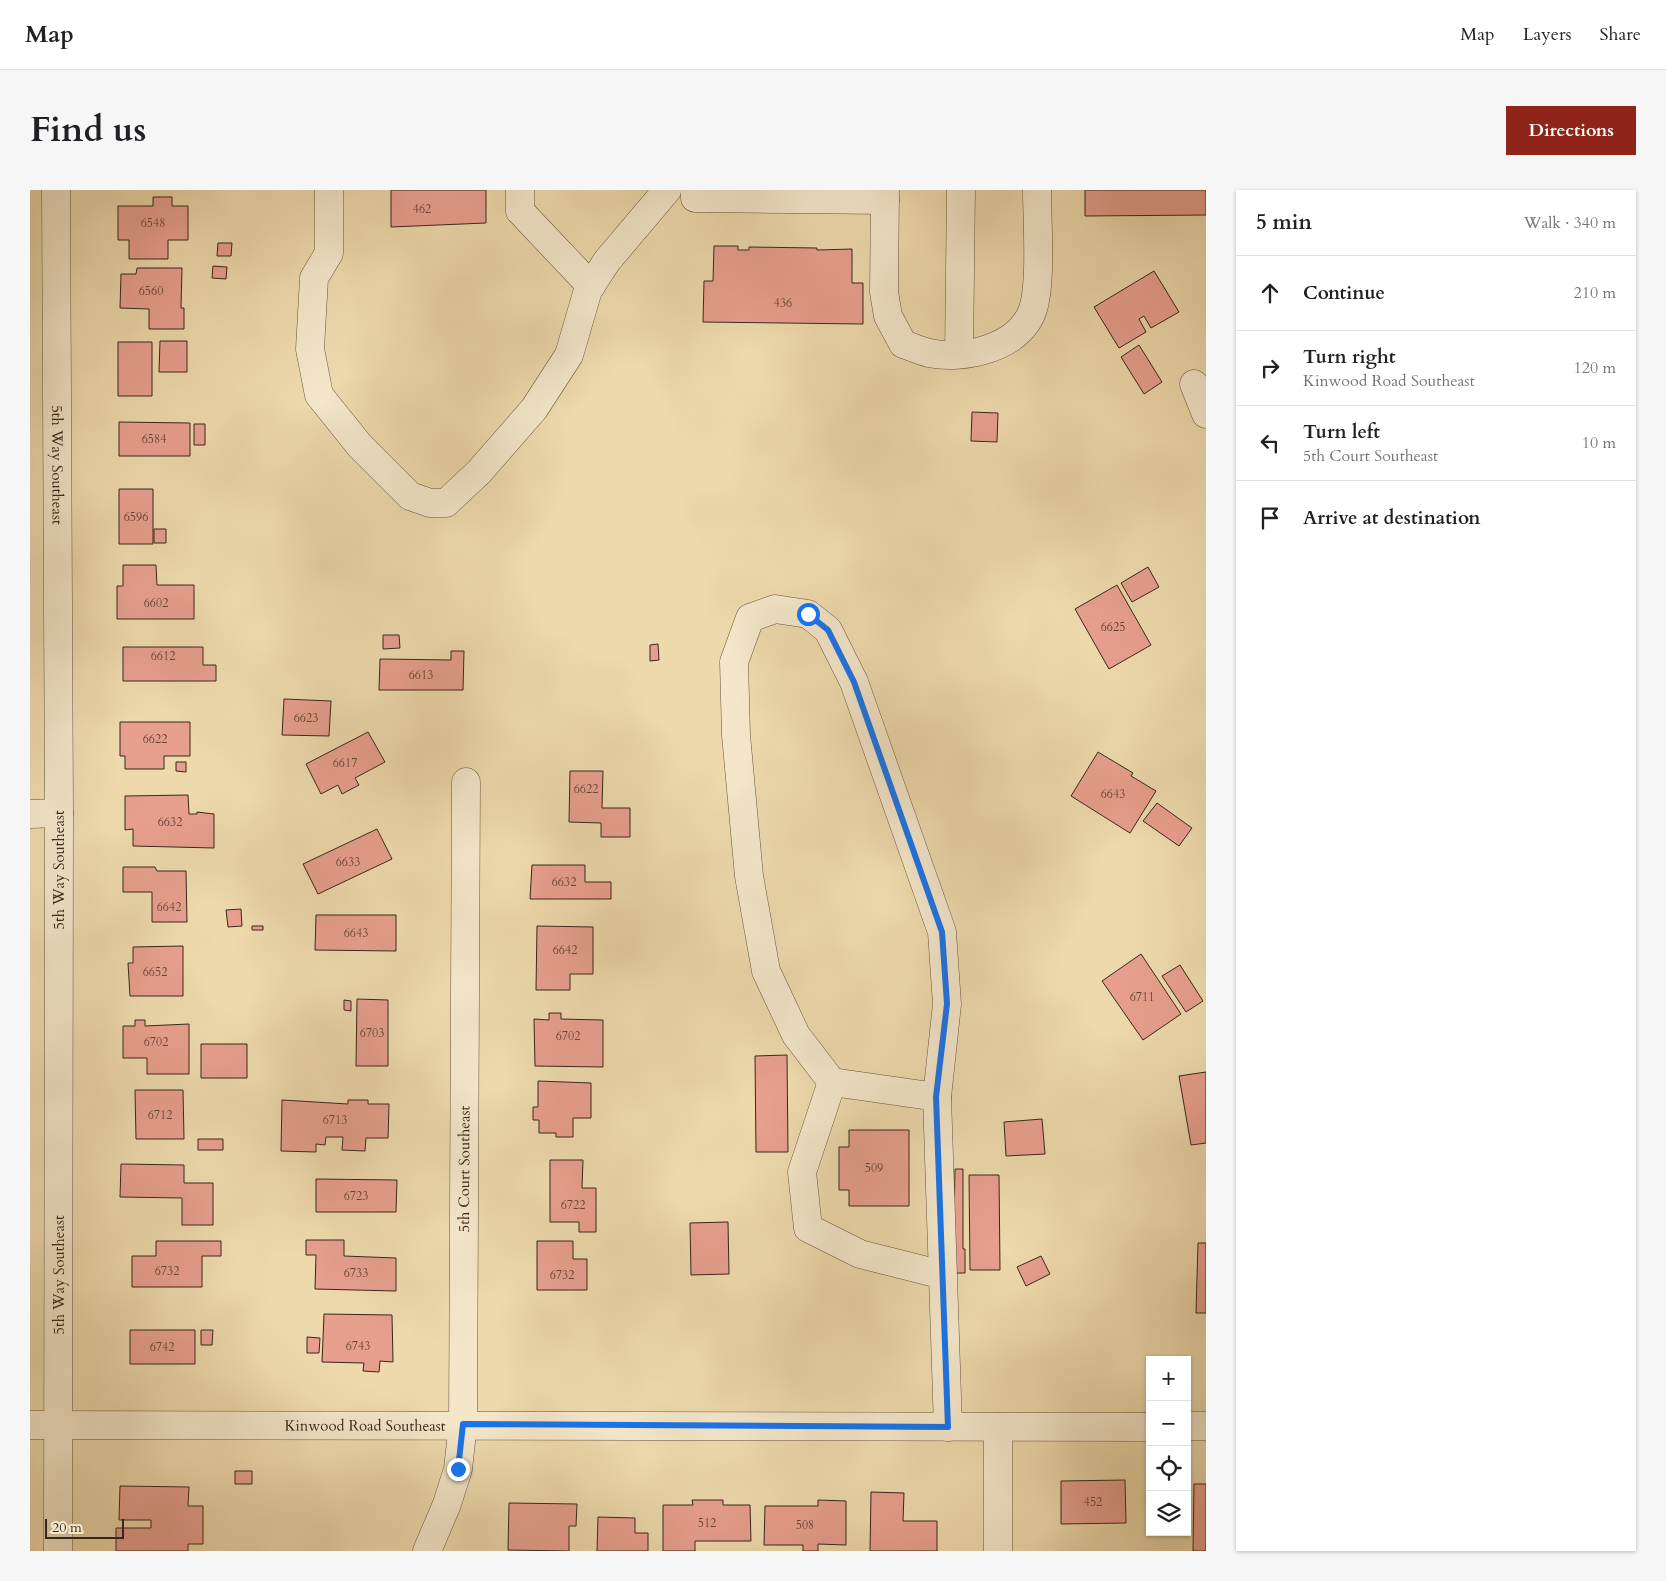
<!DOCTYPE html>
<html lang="en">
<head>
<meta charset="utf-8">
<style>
  :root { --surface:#fff; --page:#f6f6f6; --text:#202124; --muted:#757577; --line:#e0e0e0; --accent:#8f2418 }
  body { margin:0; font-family:Cardo,serif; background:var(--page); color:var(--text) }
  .controls { position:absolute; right:15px; bottom:15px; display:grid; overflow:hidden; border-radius:0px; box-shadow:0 1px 4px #0004 }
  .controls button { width:45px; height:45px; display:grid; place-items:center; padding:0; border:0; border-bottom:1px solid var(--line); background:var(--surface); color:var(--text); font:25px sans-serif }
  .scale { position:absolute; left:15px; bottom:12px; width:79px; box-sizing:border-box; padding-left:5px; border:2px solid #38271b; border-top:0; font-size:14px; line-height:18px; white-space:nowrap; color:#38271b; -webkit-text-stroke:4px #f3e6c9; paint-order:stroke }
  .stop { position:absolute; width:15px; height:15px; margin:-11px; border:4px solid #1a73e8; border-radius:50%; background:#fff }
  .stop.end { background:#1a73e8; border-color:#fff; box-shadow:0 1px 5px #0008 }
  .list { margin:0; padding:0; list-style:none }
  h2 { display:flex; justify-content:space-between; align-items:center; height:65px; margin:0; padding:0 20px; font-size:21px }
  h2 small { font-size:16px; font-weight:400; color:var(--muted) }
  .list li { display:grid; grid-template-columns:32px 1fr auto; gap:15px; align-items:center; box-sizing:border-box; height:75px; padding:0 20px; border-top:1px solid var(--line) }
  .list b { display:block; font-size:19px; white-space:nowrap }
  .list p { margin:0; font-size:16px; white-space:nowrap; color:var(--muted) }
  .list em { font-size:16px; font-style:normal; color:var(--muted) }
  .icon { flex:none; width:28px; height:28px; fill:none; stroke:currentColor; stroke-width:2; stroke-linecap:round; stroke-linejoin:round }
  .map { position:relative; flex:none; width:1176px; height:1361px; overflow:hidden; border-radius:0px }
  header { display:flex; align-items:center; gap:30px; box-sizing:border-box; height:70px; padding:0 25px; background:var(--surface); border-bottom:1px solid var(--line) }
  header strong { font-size:24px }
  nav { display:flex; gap:28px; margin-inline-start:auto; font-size:18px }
  .intro { display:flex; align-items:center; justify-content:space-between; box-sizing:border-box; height:120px; padding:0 30px }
  h1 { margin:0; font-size:35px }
  .button { padding:12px 22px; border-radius:0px; background:var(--accent); color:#fff; font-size:18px; font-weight:700 }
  main { display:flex; gap:30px; padding:0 30px }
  aside { flex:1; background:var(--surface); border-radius:0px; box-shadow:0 1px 4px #0004 }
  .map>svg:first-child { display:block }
  .building { fill:#e79f8e; stroke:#38271b }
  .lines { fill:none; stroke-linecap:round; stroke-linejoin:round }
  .minor-casing { stroke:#65543f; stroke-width:29 }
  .minor { stroke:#f3e6c9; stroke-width:28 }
  .route { stroke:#1a73e8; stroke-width:6 }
  .labels { text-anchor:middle; stroke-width:4.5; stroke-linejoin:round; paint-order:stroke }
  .number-label { font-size:12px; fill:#644538 }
  .street-label { font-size:15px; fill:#38271b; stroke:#f3e6c9 }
</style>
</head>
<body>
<header>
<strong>Map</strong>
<nav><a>Map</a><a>Layers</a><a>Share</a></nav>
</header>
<div class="intro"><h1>Find us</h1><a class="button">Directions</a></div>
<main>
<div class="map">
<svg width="1176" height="1361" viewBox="0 0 1176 1361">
  <rect width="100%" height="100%" fill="#edd9ac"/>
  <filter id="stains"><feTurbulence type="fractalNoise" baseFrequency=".004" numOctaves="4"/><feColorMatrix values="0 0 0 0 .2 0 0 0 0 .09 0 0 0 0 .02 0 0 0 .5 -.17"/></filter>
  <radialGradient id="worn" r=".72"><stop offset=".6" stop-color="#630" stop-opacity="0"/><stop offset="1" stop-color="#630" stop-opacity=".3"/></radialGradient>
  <path class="building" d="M 361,0 L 456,0 L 456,33 L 361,37 Z
    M 1055,0 L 1176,0 L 1176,25 L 1055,26 Z
    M 123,7 L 142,7 L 142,16 L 158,16 L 158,50 L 138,50 L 138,69 L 99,69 L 99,50 L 88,50 L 88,16 L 123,16 Z
    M 188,53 L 202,53 L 201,66 L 187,66 Z
    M 684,56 L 708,56 L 708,60 L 719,60 L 719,57 L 787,58 L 787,60 L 822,59 L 822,93 L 833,93 L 833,134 L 673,132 L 674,91 L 683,91 Z
    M 183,76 L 197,77 L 196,89 L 182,88 Z
    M 107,78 L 152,78 L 151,118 L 154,118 L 154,139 L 119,139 L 119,119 L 90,118 L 91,84 L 106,84 Z
    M 1124,81 L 1149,122 L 1121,138 L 1114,126 L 1109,129 L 1116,142 L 1089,158 L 1064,117 Z
    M 130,151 L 157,151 L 157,182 L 129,182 Z
    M 88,152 L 122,152 L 122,206 L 88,206 Z
    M 1109,155 L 1132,192 L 1114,204 L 1091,167 Z
    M 942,222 L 968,223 L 967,252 L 941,251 Z
    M 89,232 L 160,233 L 160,266 L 89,266 Z
    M 164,234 L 175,234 L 175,255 L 164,255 Z
    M 89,299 L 123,299 L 123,354 L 89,354 Z
    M 124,339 L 136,339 L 136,353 L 124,353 Z
    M 93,375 L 126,375 L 127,395 L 164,395 L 164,429 L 87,429 L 87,396 L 93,396 Z
    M 1118,377 L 1129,397 L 1102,412 L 1091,393 Z
    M 1087,395 L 1121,455 L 1079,479 L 1045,419 Z
    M 353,445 L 369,445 L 370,458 L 353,459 Z
    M 628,454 L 629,470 L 620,471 L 620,455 Z
    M 93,457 L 173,457 L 173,475 L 186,475 L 186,491 L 93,491 Z
    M 421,461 L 434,461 L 433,500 L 349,500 L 350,469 L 421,470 Z
    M 254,509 L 301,511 L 299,546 L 252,545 Z
    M 90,532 L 160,532 L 160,566 L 134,566 L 134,579 L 95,579 L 95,566 L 90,566 Z
    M 338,542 L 355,572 L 325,588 L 329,595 L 312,604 L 308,595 L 291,604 L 276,574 Z
    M 1068,562 L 1103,583 L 1101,586 L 1126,601 L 1100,643 L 1041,606 Z
    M 146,572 L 156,572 L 156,582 L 146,581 Z
    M 540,581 L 573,581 L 572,618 L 600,618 L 600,647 L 571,647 L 571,633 L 539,632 Z
    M 158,605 L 159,624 L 167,624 L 167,622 L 184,624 L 184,658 L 103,656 L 103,639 L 95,640 L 95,606 Z
    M 1127,613 L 1162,638 L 1149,656 L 1113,631 Z
    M 347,639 L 362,669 L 288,704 L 273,674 Z
    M 502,675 L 555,675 L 555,692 L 581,692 L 581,709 L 500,709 Z
    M 93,677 L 125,677 L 127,681 L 156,681 L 157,732 L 122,732 L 122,702 L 93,702 Z
    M 211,719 L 212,736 L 198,737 L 196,720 Z
    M 286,725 L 366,725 L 366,761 L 285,760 Z
    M 222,736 L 233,736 L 233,740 L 222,740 Z
    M 507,736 L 563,737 L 563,784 L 540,784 L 540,800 L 506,800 Z
    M 153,756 L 153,806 L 100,806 L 98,773 L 103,773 L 103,757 Z
    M 1111,764 L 1151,824 L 1113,850 L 1072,791 Z
    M 1150,775 L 1173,811 L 1156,822 L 1132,786 Z
    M 327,809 L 358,810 L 358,876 L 326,876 Z
    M 314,810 L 321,811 L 321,821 L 314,820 Z
    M 519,823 L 531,823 L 531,829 L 573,830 L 573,877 L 505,876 L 504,829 L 519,830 Z
    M 105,830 L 115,830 L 115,836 L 159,834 L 159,884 L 117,884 L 117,868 L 93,868 L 93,836 L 105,836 Z
    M 171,854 L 217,854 L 217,888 L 171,888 Z
    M 757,865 L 758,962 L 726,962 L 725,866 Z
    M 1176,882 L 1176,953 L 1161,955 L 1149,886 Z
    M 508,891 L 561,893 L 561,928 L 543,928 L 543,947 L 526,947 L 526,943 L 509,943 L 509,930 L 503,930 L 503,917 L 508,917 Z
    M 105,900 L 153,900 L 154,949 L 106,949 Z
    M 252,910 L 318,914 L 318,910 L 338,910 L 338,914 L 359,914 L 358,948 L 336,948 L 335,961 L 312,960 L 313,947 L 296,947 L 295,955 L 286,954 L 286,962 L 251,961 Z
    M 1012,929 L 1015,964 L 976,966 L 974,932 Z
    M 819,940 L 879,940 L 879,1016 L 819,1016 L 819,1000 L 809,1000 L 809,957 L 819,957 Z
    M 168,949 L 193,949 L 193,960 L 168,960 Z
    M 520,970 L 553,970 L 552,998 L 566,998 L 566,1042 L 549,1042 L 549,1032 L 520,1032 Z
    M 91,974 L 154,975 L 154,993 L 183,993 L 183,1035 L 152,1035 L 152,1008 L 90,1007 Z
    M 925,979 L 933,979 L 933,1059 L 935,1059 L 935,1083 L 923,1083 Z
    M 939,985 L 969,985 L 970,1080 L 940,1080 Z
    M 286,989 L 367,990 L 366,1022 L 286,1022 Z
    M 698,1032 L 699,1084 L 661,1085 L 660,1033 Z
    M 276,1050 L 314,1050 L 314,1066 L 366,1068 L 366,1101 L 285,1099 L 286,1065 L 276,1065 Z
    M 126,1051 L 191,1051 L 191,1066 L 172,1066 L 172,1097 L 102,1097 L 102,1066 L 126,1066 Z
    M 507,1051 L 543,1051 L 543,1069 L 557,1069 L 557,1100 L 507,1100 Z
    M 1168,1053 L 1176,1053 L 1176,1123 L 1166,1123 Z
    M 1011,1066 L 1020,1084 L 996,1096 L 987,1077 Z
    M 294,1124 L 362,1125 L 363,1172 L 350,1171 L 349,1182 L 333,1181 L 334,1173 L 292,1172 Z
    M 100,1140 L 165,1140 L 165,1174 L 100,1174 Z
    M 171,1140 L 183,1140 L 182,1155 L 171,1155 Z
    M 277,1147 L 290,1148 L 289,1163 L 277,1163 Z
    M 205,1281 L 222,1281 L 222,1294 L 205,1294 Z
    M 1095,1290 L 1096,1333 L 1031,1334 L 1031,1291 Z
    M 1164,1294 L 1176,1294 L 1176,1361 L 1163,1361 Z
    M 90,1296 L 159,1297 L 158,1316 L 173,1316 L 173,1354 L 158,1354 L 158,1361 L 86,1361 L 86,1338 L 121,1338 L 121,1330 L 89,1330 Z
    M 841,1302 L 874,1303 L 873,1331 L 907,1331 L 907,1361 L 840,1361 Z
    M 662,1310 L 693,1310 L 693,1315 L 720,1315 L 721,1351 L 665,1351 L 665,1361 L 633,1361 L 633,1315 L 663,1315 Z
    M 788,1310 L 816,1311 L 816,1355 L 788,1354 L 788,1361 L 773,1361 L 773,1355 L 734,1355 L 735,1316 L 788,1316 Z
    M 479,1313 L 547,1314 L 546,1336 L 539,1336 L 539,1361 L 478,1360 Z
    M 568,1327 L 605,1328 L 605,1343 L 618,1343 L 618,1361 L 567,1361 Z"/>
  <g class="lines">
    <g class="minor-casing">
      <g id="minor">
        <path id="s1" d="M 26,0 L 29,623 L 28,1361"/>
        <path d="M 299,0 L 299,63 L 284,88 L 280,159 L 289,205 L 330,256 L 380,306 L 400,313 L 416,313 L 449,282 L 504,219 L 539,165 L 558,100 L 577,71 L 637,0"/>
        <path d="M 490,0 L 490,21 L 561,96"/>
        <path d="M 665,0 L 665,8 L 855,10"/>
        <path d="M 855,0 L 854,102 L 858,126 L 873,154 C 882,157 890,161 899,163 C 933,170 987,159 1002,122 C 1012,96 1007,30 1007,0"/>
        <path d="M 929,164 L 931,0"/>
        <path d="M 1164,194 L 1176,224"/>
        <path d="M 0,624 L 29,623"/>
        <path d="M 802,892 L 766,845 L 736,781 L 719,686 L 706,545 L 704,472 L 720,428 L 745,419 L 778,424 L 798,440 L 824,492 L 912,742 L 917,814 L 907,907"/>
        <path d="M 913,1085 L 830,1064 L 778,1038 L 772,982 L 802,892 L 907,907 L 918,1237"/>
        <path id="s2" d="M 0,1235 L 1120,1237"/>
        <path d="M 1157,1236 L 1176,1236"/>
        <path d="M 968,1237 L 968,1361"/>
        <path id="s3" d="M 397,1361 L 417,1314 L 428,1279 L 433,1234 L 436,592"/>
      </g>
    </g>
    <use href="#minor" class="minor"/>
  </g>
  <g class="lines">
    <path class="route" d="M 428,1279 L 433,1234 L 918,1237 L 906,907 L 917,814 L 912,742 L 824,492 L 798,440 L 778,424"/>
  </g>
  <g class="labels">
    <g class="number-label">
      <text x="392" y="23">462</text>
      <text x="123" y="37">6548</text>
      <text x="121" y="105">6560</text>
      <text x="753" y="117">436</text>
      <text x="124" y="253">6584</text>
      <text x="106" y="331">6596</text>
      <text x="126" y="417">6602</text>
      <text x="1083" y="441">6625</text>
      <text x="133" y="470">6612</text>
      <text x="391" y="489">6613</text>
      <text x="276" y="532">6623</text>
      <text x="125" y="553">6622</text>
      <text x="315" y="577">6617</text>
      <text x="556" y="603">6622</text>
      <text x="1083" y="608">6643</text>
      <text x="140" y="636">6632</text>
      <text x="318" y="676">6633</text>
      <text x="534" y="696">6632</text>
      <text x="139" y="721">6642</text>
      <text x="326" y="747">6643</text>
      <text x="535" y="764">6642</text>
      <text x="125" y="786">6652</text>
      <text x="1112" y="811">6711</text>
      <text x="342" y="847">6703</text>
      <text x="538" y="850">6702</text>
      <text x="126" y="856">6702</text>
      <text x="130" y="929">6712</text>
      <text x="305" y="934">6713</text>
      <text x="844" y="982">509</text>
      <text x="326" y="1010">6723</text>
      <text x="543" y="1019">6722</text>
      <text x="137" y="1085">6732</text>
      <text x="326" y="1087">6733</text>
      <text x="532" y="1089">6732</text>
      <text x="328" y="1160">6743</text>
      <text x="132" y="1161">6742</text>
      <text x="1063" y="1316">452</text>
      <text x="677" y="1337">512</text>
      <text x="775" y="1339">508</text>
    </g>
    <g class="street-label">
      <text dy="5" stroke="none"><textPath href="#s1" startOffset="275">5th Way Southeast</textPath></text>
      <text transform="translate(29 680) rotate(-90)" y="5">5th Way Southeast</text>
      <text dy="5" stroke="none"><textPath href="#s3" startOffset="388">5th Court Southeast</textPath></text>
      <text transform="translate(29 1085) rotate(-90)" y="5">5th Way Southeast</text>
      <text dy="5" stroke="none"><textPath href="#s2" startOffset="335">Kinwood Road Southeast</textPath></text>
    </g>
  </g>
  <rect width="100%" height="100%" filter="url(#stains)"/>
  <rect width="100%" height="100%" fill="url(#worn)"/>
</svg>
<div class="controls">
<button>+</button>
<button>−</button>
<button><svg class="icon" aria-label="locate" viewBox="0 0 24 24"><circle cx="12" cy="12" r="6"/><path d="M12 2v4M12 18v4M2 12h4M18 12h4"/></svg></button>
<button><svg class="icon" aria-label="layers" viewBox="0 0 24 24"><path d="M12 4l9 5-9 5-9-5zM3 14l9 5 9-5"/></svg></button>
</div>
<div class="scale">20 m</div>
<div class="stop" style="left:778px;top:424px"></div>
<div class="stop end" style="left:428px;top:1279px"></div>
</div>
<aside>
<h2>5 min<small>Walk · 340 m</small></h2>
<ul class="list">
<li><svg class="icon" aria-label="ahead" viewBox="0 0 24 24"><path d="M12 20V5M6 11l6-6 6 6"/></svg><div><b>Continue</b></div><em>210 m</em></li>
<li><svg class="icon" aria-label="right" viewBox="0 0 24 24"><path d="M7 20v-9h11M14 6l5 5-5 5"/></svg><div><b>Turn right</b><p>Kinwood Road Southeast</p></div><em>120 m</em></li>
<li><svg class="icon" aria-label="left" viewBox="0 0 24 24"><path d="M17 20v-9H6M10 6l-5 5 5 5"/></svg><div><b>Turn left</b><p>5th Court Southeast</p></div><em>10 m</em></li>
<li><svg class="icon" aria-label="arrive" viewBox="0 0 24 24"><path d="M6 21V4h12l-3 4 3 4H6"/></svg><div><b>Arrive at destination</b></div></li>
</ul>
</aside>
</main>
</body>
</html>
